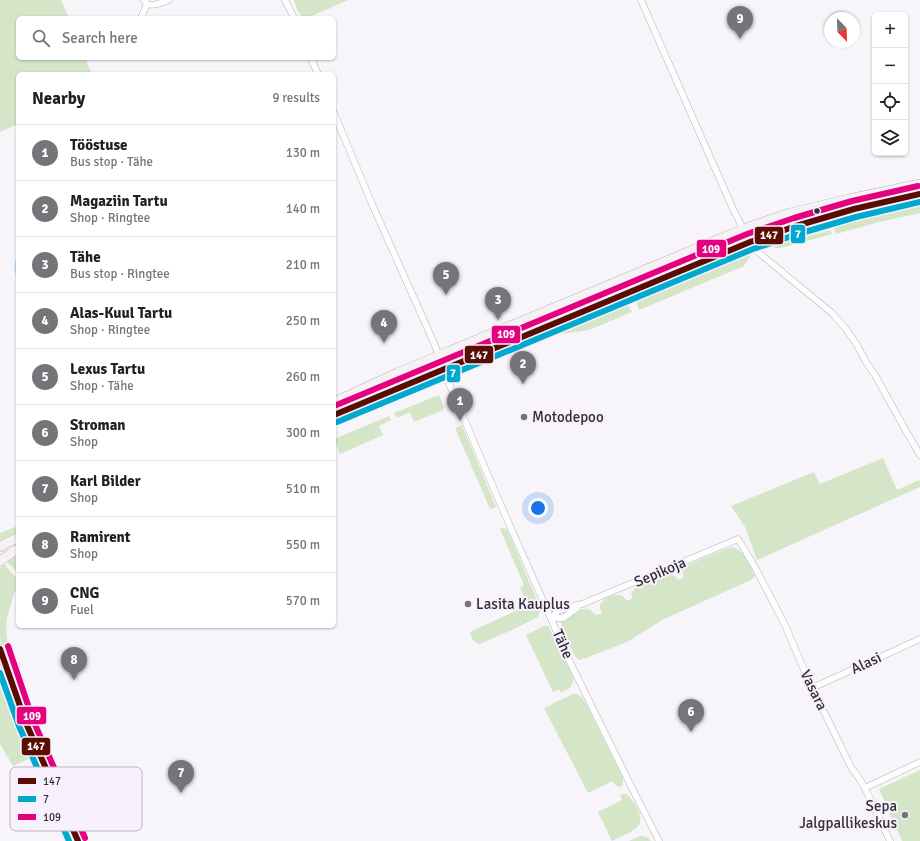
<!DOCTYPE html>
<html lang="en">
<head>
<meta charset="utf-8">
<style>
  :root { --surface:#fff; --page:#f2f2f2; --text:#202124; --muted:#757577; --line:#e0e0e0; --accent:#767379 }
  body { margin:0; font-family:Signika,sans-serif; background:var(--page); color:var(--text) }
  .controls { position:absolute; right:12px; top:12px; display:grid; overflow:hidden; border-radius:6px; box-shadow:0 1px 3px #0004 }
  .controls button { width:36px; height:36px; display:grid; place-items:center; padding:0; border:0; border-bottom:1px solid var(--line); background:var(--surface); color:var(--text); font:20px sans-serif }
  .compass { position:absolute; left:824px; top:12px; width:36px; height:36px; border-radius:50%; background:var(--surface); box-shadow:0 1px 3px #0004; rotate:157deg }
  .you { position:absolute; left:538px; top:508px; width:14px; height:14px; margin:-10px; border:3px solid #fff; border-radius:50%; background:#1a73e8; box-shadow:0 0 0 6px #1a73e833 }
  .badge { display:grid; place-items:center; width:26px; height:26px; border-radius:50%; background:var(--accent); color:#fff; font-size:13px; font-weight:700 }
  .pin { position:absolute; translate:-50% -33px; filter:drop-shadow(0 1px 2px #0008) }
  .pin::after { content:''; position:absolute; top:21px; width:14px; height:12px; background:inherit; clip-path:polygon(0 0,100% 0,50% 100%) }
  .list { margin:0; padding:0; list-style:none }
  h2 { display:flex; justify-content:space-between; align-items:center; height:52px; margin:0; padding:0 16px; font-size:17px }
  h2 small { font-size:13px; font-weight:400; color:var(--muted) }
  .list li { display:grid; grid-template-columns:26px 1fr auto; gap:12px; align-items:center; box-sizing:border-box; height:56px; padding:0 16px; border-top:1px solid var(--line) }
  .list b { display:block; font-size:15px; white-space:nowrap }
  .list p { margin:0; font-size:13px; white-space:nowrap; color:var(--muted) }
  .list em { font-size:13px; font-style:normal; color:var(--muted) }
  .icon { flex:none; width:22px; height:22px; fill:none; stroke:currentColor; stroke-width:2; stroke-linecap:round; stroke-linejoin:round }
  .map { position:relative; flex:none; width:920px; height:841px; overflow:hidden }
  .search { position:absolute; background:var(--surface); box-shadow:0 1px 3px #0004; left:16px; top:16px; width:320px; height:44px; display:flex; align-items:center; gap:10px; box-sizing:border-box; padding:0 14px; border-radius:6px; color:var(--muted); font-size:15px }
  .panel { position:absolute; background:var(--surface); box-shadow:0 1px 3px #0004; left:16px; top:72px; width:320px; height:556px; border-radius:6px }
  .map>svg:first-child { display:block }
  .green { fill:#d4e6c7 }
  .water { fill:#c0e0fd }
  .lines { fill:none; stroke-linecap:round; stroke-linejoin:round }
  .street-casing { stroke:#b6b3b7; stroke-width:7 }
  .secondary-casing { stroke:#b6b3b7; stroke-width:10 }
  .street { stroke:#fefdfe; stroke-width:6 }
  .secondary { stroke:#f6f1f2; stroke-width:9 }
  .bus-1-casing { stroke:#f8f1fd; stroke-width:9 }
  .bus-2-casing { stroke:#f8f1fd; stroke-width:9 }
  .bus-3-casing { stroke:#f8f1fd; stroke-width:9 }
  .bus-1 { stroke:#5a0e03; stroke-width:6 }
  .bus-2 { stroke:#00a9ce; stroke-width:6 }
  .bus-3 { stroke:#e5007d; stroke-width:6 }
  .bus-dot { fill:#312e33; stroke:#f8f1fd; stroke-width:1.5 }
  .poi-dot { fill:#767379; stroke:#f8f1fd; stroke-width:1.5 }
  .labels { text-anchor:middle; stroke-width:4; stroke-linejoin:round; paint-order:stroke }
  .poi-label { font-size:15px; fill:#312e33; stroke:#f8f1fd; text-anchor:start }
  .street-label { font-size:15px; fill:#312e33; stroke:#f8f1fd }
  .key { fill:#f8f1fd; stroke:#bcb6c0; stroke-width:1 }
  .key-label { font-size:11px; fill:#312e33 }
  .line-badge { stroke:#f8f1fd; stroke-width:1.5 }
  .badge-label { font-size:11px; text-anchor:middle; font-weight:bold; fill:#fff }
</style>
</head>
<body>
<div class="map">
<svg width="920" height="841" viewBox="0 0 920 841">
  <rect width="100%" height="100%" fill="#f7f4fa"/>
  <path class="green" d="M 0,0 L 61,0 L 69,18 L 18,18 L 18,58 L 85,58 L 92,74 L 18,74 L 18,124 L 0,132 Z
    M 294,0 L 348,0 L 307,18 C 297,16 297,8 294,0 Z
    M 920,202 L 920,213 L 879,222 L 836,234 L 833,226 L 844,220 Z
    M 831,230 L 832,234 L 807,241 L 805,237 Z
    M 802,235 L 804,242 L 780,248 L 775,248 L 770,243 L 779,240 Z
    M 746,252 L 752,253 L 744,266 L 639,310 C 637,304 635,301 639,296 L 734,256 Z
    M 622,303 C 628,303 629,307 632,312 L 594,328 L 584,331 L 560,334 L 537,344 L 536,342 L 548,334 Z
    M 439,395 L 444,407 L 443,410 L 414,422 L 410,412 L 397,418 L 394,413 Z
    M 389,416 L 391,420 L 379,426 L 383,435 L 340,454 L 334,439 Z
    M 462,425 L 496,507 L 490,509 L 455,428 Z
    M 883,458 L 897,490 L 919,480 L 920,483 L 920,487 L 757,560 L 745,527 L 731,506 L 814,472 L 820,484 Z
    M 18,526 L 18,534 L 0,543 L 0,533 Z
    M 503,528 L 507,529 L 539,605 L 540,612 L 538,617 L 514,629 L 480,644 C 474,643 471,638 470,632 L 528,605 L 520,588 L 524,585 L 500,529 Z
    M 733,547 C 745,551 749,564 754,574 L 755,576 L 751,580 L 664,619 L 627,642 L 586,658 L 579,660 L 575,656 L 562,629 L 561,622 C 567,617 580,607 588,609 C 591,610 594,613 596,615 L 602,613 C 601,611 600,609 600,606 C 601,598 616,593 622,596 C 623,597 627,600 627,601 L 633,598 L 631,595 L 632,592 L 638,585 L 663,575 L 670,574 L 675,576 L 678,580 L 683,578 L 683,570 L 687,565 L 728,548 Z
    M 18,553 L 18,573 L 6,561 Z
    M 4,564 L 18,580 C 18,589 14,592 12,600 C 11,606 8,612 7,618 C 5,634 8,649 14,664 L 9,662 L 0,639 L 0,568 Z
    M 546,625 L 549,627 L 574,679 L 570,688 L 561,693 L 559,689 L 553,692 L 526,635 Z
    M 0,688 L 12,712 L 30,756 L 29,759 L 13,766 L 0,744 Z
    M 573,694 C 578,693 582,697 585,702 L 623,778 L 623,785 L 621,787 L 615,785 L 613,781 L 588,793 L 544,708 Z
    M 920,770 L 920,841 L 902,841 L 879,789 Z
    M 623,794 L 627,794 C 635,803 648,820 635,829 C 628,834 619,837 612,841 L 598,812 L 622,800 L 620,795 Z
    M 640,836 C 645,836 648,837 651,841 L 629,841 Z"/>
  <path class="water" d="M 18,255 L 18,279 C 13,271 13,263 18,255 Z"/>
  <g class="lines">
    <g class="street-casing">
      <path id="street" d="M 144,0 L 147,4 C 155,6 161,3 169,0
        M 285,0 L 294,18
        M 641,0 L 733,209 L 750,242 L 759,253 L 832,313 L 846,329 L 857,345 L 866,362 L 875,375 L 906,431 L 920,455
        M 141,18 L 147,4
        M 311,58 L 318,74
        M 334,113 L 372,204 L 434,343 L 448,381 L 499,501 L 570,662 L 629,782 L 659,841
        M 551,618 L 559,610 L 582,604 L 738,539 L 756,569 L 785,625 L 808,679 L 851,767 L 861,781 L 872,802 L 890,841
        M 551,618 L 563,618 L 577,608
        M 812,688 L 920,639
        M 865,788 L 920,762"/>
    </g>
    <g class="secondary-casing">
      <path id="secondary" d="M 334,402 L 397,373 L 743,229 L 790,213 L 849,199 L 920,184
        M 334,415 L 750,242 L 796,226 L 854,209 L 920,194
        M 0,547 L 6,543 L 18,538
        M 0,561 L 14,551 L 18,549
        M 0,649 L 17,697
        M 0,676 L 26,723 L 78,841"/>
    </g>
    <use href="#street" class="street"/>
    <use href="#secondary" class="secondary"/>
    <g class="bus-1-casing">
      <path id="bus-1" d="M 334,415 L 750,242 L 796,226 L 854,209 L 920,194
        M 0,649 L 26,723 L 78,841"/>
    </g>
    <g class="bus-2-casing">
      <path id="bus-2" d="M 337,422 L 753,249 L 798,234 L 856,217 L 920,202
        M 0,673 L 19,726 L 69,841"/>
    </g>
    <g class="bus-3-casing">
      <path id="bus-3" d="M 334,406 L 747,234 L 794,218 L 852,201 L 918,186
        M 8,646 L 33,720 L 85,838"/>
    </g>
    <use href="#bus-1" class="bus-1"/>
    <use href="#bus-2" class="bus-2"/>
    <use href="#bus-3" class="bus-3"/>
  </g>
  <circle class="bus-dot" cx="817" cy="211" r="3.5"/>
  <g class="poi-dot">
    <circle cx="524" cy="417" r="4"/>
    <circle cx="468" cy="604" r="4"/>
    <circle cx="905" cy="815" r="4"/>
  </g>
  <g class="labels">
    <g class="poi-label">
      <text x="532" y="422">Motodepoo</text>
      <text x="476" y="609">Lasita Kauplus</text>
      <text x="897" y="811" text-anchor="end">Sepa<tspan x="897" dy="17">Jalgpallikeskus</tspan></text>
    </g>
    <g class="street-label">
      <text transform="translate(660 572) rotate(-23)" y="5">Sepikoja</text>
      <text transform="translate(563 644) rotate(66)" y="5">Tähe</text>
      <text transform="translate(866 663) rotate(-25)" y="5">Alasi</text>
      <text transform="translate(814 690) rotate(64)" y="5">Vasara</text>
    </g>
  </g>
  <rect x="10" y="767" width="132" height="64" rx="6" class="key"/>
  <rect x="18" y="778" width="18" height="6" fill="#5a0e03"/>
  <rect x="18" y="796" width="18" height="6" fill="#00a9ce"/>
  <rect x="18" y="814" width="18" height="6" fill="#e5007d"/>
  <g class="key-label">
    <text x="43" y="785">147</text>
    <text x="43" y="803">7</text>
    <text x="43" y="821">109</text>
  </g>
  <g class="line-badge">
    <rect x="790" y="224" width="16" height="20" rx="4" fill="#00a9ce"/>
    <rect x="754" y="226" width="30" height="19" rx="4" fill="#5a0e03"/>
    <rect x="696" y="239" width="31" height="19" rx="4" fill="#e5007d"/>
    <rect x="491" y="325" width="30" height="19" rx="4" fill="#e5007d"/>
    <rect x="464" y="345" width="30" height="19" rx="4" fill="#5a0e03"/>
    <rect x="446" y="364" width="15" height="19" rx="4" fill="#00a9ce"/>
    <rect x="16" y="706" width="31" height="19" rx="4" fill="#e5007d"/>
    <rect x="21" y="737" width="30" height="19" rx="4" fill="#5a0e03"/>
  </g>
  <g class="badge-label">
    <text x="798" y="238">7</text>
    <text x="769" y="239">147</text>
    <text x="711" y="253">109</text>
    <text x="506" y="338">109</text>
    <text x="479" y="359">147</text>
    <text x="453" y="377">7</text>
    <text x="32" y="720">109</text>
    <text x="36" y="750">147</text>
  </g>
</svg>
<div class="controls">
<button>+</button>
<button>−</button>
<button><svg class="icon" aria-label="locate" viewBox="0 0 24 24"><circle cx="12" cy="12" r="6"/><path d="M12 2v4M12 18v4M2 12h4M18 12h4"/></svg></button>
<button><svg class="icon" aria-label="layers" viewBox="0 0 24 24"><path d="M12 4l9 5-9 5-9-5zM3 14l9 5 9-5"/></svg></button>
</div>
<svg class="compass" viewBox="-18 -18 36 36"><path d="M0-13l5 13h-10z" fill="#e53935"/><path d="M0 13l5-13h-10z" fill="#757577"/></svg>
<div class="you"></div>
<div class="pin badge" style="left:460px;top:421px">1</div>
<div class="pin badge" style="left:523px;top:384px">2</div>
<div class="pin badge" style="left:498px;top:320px">3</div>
<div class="pin badge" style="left:384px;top:343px">4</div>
<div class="pin badge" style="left:446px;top:295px">5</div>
<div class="pin badge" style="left:691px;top:732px">6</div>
<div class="pin badge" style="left:181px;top:793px">7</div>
<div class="pin badge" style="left:74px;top:680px">8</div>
<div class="pin badge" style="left:740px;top:39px">9</div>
<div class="search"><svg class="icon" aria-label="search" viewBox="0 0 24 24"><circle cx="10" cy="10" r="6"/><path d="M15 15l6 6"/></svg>Search here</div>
<section class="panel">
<h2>Nearby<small>9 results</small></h2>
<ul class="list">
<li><span class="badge">1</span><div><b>Tööstuse</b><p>Bus stop · Tähe</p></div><em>130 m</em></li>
<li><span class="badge">2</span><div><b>Magaziin Tartu</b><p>Shop · Ringtee</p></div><em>140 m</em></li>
<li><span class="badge">3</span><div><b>Tähe</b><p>Bus stop · Ringtee</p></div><em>210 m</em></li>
<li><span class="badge">4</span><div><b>Alas-Kuul Tartu</b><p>Shop · Ringtee</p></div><em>250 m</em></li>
<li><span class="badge">5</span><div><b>Lexus Tartu</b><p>Shop · Tähe</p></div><em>260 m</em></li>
<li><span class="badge">6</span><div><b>Stroman</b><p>Shop</p></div><em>300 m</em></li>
<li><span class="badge">7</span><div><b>Karl Bilder</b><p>Shop</p></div><em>510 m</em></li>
<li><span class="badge">8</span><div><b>Ramirent</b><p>Shop</p></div><em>550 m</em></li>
<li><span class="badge">9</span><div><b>CNG</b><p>Fuel</p></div><em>570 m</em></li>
</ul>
</section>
</div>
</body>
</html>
